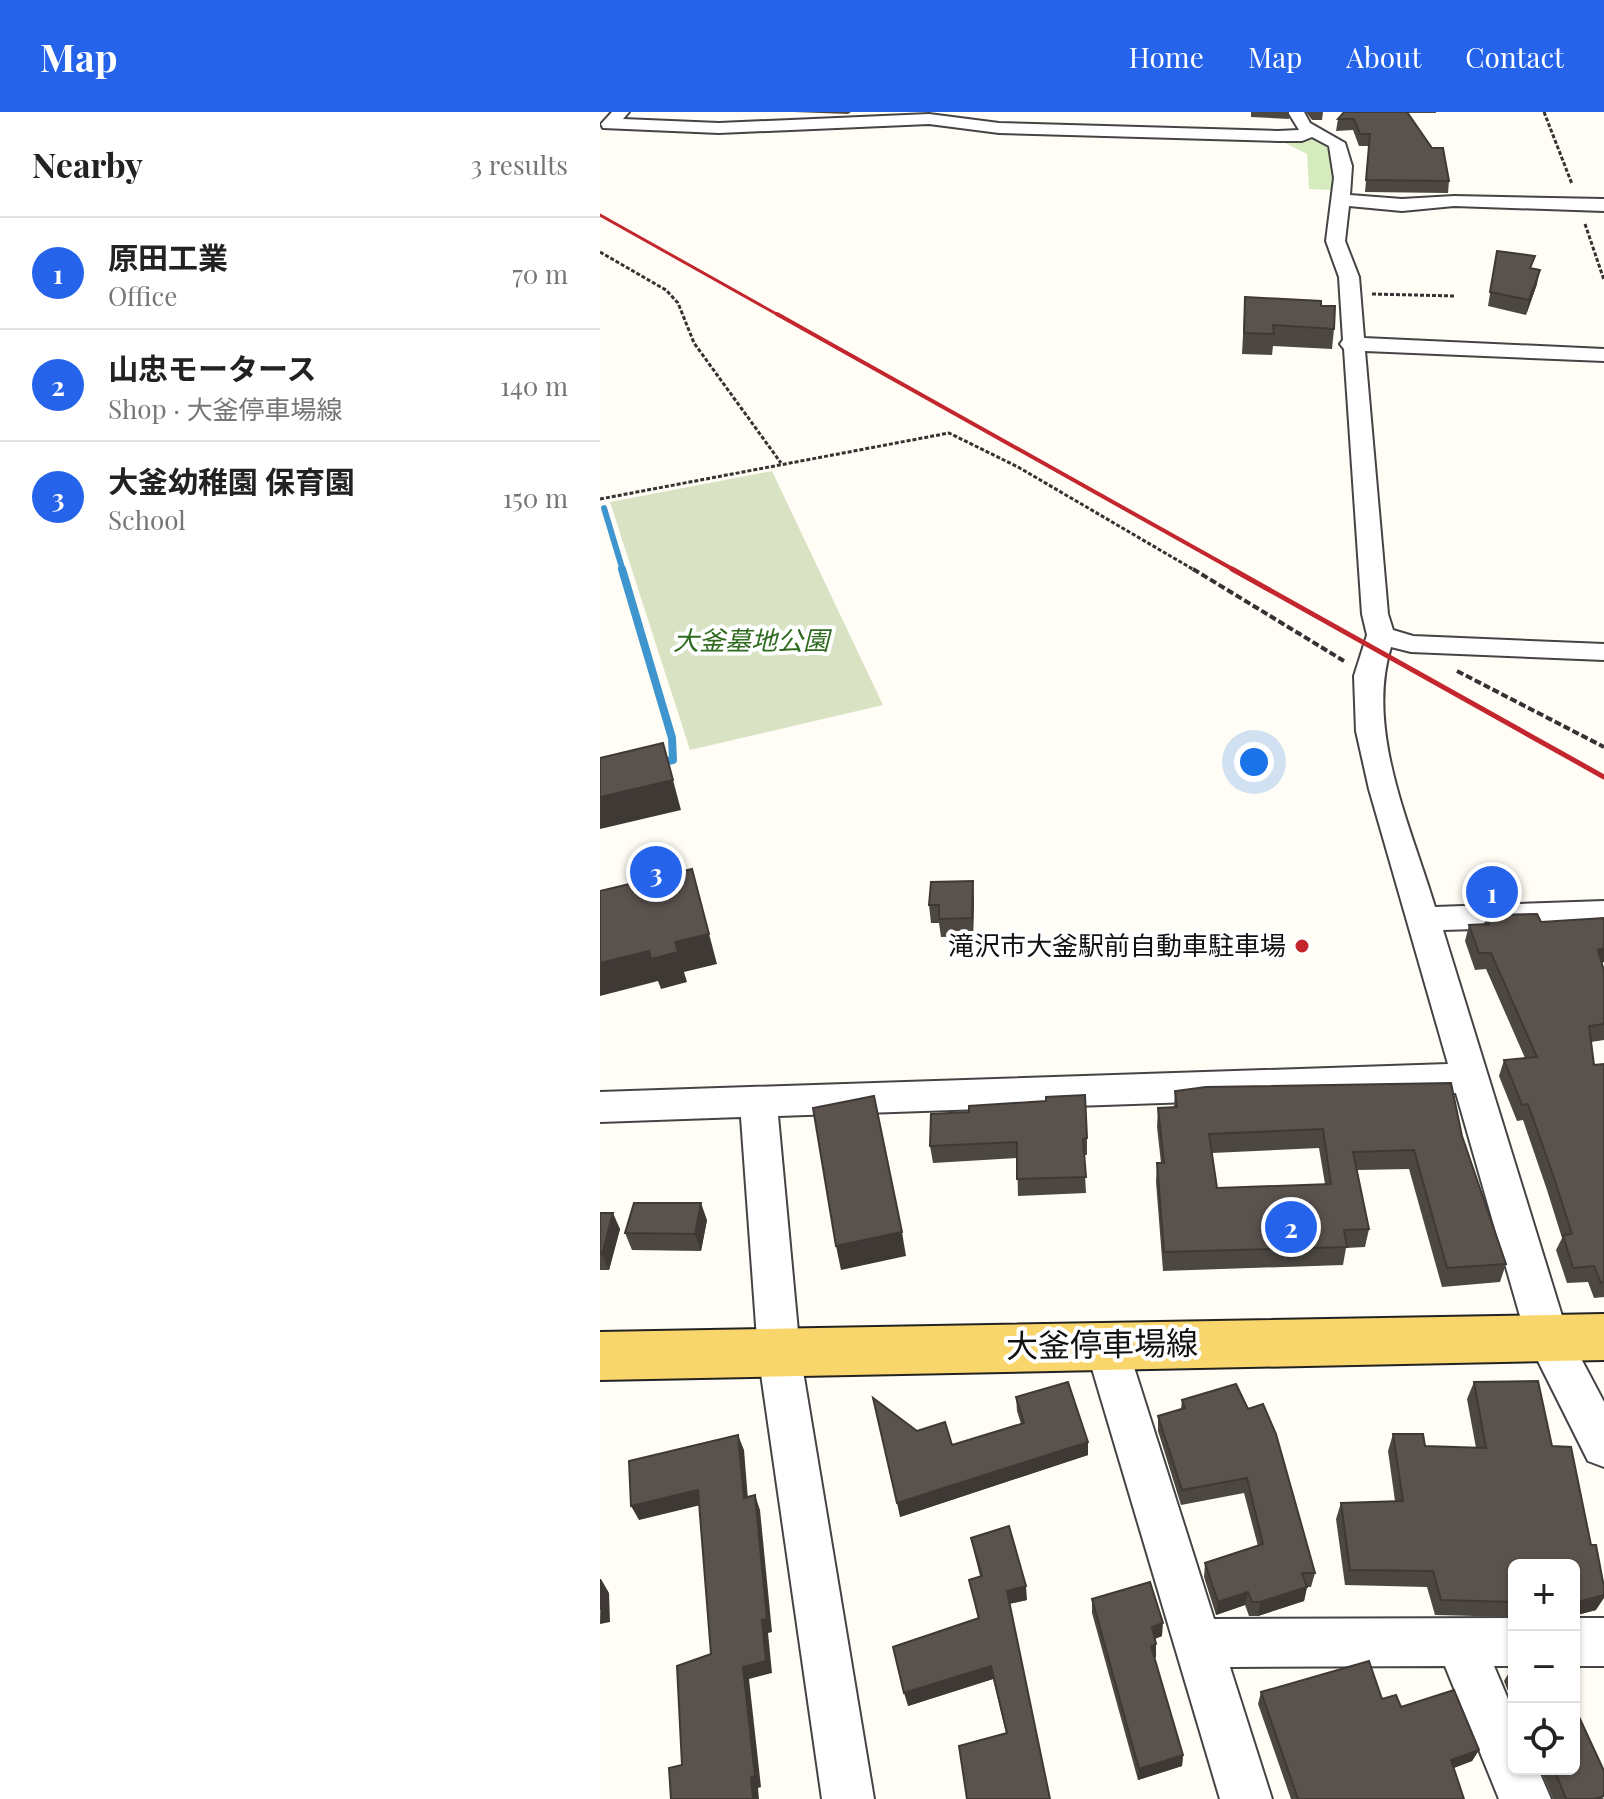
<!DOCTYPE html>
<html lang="en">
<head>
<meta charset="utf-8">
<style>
  :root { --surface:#fff; --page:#f6f6f6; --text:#222; --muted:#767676; --line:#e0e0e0; --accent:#2563eb }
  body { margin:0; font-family:"Playfair Display","Noto Sans JP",serif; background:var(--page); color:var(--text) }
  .controls { position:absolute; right:24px; bottom:24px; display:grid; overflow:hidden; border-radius:12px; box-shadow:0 2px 6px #0004 }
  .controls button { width:72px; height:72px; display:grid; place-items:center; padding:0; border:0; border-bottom:2px solid var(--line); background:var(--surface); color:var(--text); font:40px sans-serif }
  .you { position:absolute; left:654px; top:650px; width:28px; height:28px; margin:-20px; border:6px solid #fff; border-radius:50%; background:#1a73e8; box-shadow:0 0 0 12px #1a73e833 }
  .badge { display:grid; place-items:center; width:52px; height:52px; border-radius:50%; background:var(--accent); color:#fff; font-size:26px; font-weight:700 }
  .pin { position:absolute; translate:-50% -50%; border:4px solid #fff; box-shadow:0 2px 8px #0006 }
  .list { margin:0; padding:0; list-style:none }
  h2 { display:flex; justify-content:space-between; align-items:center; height:104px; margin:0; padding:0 32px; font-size:34px }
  h2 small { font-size:26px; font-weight:400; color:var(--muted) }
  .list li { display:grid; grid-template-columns:52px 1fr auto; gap:24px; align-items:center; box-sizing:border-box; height:112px; padding:0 32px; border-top:2px solid var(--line) }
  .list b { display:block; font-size:30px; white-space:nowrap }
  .list p { margin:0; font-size:26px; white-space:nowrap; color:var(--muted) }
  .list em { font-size:26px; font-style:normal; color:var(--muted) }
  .icon { flex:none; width:44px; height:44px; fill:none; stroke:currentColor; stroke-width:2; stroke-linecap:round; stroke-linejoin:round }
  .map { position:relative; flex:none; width:1004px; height:1687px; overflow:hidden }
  header { display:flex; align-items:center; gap:48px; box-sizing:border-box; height:112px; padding:0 40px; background:var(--accent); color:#fff }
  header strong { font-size:38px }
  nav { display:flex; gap:44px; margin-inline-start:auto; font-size:28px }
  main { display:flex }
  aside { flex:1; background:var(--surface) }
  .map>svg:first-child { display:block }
  .green { fill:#d5ebbd }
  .cemetery { fill:#d9e3c4 }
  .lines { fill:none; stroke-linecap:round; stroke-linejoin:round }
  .stream-far1 { stroke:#3f96cf; stroke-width:6 }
  .stream { stroke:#3f96cf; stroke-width:8 }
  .minor-casing { stroke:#444; stroke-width:4 }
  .major-casing { stroke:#222; stroke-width:4 }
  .path-far1 { stroke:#333; stroke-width:3; stroke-dasharray:4 2; stroke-linecap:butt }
  .path { stroke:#333; stroke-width:4; stroke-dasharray:7 3; stroke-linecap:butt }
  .minor { fill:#fff; fill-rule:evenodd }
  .major { fill:#f9d66b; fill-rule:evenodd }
  .rail-far2 { stroke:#c4262e; stroke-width:3 }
  .rail-far1 { stroke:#c4262e; stroke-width:4 }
  .rail { stroke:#c4262e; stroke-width:5 }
  .wall { fill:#4d4742; fill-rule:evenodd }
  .shaded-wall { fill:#3f3936 }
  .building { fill:#5a524d; stroke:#3f3936; stroke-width:2; fill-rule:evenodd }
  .poi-dot { fill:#c4262e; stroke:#fff; stroke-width:3 }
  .labels { text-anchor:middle; stroke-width:8; stroke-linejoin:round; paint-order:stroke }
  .park-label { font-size:26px; font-style:italic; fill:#2f6b1f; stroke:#fff }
  .poi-label { font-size:26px; fill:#111; stroke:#fff; text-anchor:end }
  .near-street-label { font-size:32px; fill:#111; stroke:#fff }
</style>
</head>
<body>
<header>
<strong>Map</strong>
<nav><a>Home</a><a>Map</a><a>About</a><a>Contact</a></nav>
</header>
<main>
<aside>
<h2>Nearby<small>3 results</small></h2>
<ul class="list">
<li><span class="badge">1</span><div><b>原田工業</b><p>Office</p></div><em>70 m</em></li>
<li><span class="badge">2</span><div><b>山忠モータース</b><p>Shop · 大釜停車場線</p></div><em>140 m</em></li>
<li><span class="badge">3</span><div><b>大釜幼稚園 保育園</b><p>School</p></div><em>150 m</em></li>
</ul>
</aside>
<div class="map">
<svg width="1004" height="1687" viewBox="0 0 1004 1687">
  <rect width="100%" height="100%" fill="#fffdf5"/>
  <path class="green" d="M 709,25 L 728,35 L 734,53 L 732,78 L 709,77 L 707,42 L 675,26 Z"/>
  <path class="cemetery" d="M 172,359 L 283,593 L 90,638 L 10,390 Z"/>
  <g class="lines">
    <path class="stream-far1" d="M 4,396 L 23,459"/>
    <path class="stream" d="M 22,457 L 72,626 L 73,648 L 58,651"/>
    <g class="minor-casing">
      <path id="minor" d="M 12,0 L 29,0 L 23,7 L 119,11 L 329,2 L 399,11 L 678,19 L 699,18 L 688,0 L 704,0 L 710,11 L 745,31 L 752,54 L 750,83 L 802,87 L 854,84 L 1004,87 L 1004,99 L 854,94 L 802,99 L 749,94 L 745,129 L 759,165 L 764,226 L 1004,237 L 1004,249 L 765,239 L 788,502 L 793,518 L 813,524 L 1004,532 L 1004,548 L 811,540 L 791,535 C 765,618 811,715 835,795 L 1004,789 L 1004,813 L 843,818 L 967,1220 L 1004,1290 L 1004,1355 L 988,1349 L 926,1225 L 856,981 L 178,1004 L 200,1241 L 274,1687 L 222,1687 L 158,1241 L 141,1005 L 0,1010 L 0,980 L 848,952 L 769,677 L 756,619 L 754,564 L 767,523 L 762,502 L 744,237 L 740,232 L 743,228 L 739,165 L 726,129 L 734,66 L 729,34 L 712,25 L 702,29 L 678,29 L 399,21 L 329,12 L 119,21 L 3,16 L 1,12 Z
        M 506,1214 L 521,1220 L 527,1233 L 614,1507 L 914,1506 L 914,1554 L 894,1554 L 914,1601 L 914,1657 L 938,1657 L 951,1687 L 899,1687 L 845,1554 L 630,1555 L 672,1687 L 620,1687 L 485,1233 L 491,1220 Z
        M 974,1506 L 1004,1506 L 1004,1554 L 974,1554 Z"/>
    </g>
    <g class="major-casing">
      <path id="major" d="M 1004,1202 L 1004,1248 L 0,1268 L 0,1220 Z"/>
    </g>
    <path class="path-far1" d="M 944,0 L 972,72
      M 985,112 L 1004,168
      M 0,140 L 66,178 L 78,191 L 94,231 L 181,351
      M 772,182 L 855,184
      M 0,387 L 349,321 L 418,355 L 596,459"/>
    <path class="path" d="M 593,457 L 744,549
      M 857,559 L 1004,635"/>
    <use href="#minor" class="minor"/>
    <use href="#major" class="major"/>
    <path class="rail-far2" d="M 0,103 L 180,204"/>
    <path class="rail-far1" d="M 177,202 L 636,459"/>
    <path class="rail" d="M 632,457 L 1004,665"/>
  </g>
  <path class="wall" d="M 194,0 L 251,0 L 248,2 Z
    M 651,0 L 689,0 L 689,7 L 651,5 Z
    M 706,0 L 723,0 L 722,8 L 712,8 Z
    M 744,0 L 836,0 L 836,1 L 807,1 L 849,69 L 848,81 L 765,80 L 769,34 L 759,34 L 753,18 L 736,19 L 738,7 Z
    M 897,139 L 937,172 L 926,203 L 888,194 Z
    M 645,185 L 721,194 L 734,217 L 732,237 L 673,234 L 672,243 L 642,242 Z
    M 872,761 L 909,780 L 906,789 L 875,791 L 870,770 Z
    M 374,787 L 373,824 L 341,825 L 339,811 L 331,811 L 329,793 Z
    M 887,803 L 941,810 L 1004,806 L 1004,850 L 1001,851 L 1004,859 L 1004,928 L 991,930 L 994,953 L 1004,952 L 1004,1185 L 994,1186 L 988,1170 L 967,1171 L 956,1138 L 962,1126 L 947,1078 L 923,1008 L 917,1009 L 899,964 L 904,948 L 925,946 L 886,857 L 875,858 L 865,829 L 869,813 L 884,812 Z
    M 575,979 L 862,1024 L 906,1152 L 900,1170 L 842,1175 L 809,1057 L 757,1058 L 769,1117 L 765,1135 L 746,1136 L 743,1153 L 563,1159 L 556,1070 L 557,1051 L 561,1051 L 557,1015 L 558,996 L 574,995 ZM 719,1036 L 725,1072 L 617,1076 L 612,1041 Z
    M 487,1026 L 487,1043 L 484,1043 L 486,1081 L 418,1084 L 417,1046 L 333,1051 L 330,1034 Z
    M 0,1101 L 20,1117 L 9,1158 L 0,1158 Z
    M 107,1108 L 101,1139 L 32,1138 L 25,1121 Z
    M 874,1270 L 952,1334 L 996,1498 L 977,1503 L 974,1508 L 974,1453 L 914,1453 L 914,1505 L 835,1503 L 827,1475 L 745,1473 L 736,1407 L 741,1391 L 795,1389 L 788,1339 L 793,1322 L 825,1334 L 876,1336 L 867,1287 Z
    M 636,1272 L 715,1461 L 711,1475 L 707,1475 L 704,1489 L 658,1504 L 649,1504 L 645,1493 L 616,1503 L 604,1465 L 605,1451 L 658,1434 L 644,1381 L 581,1393 L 558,1319 L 558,1304 L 581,1297 L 582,1288 Z
    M 416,1285 L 488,1343 L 300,1405 L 352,1333 L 421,1312 L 417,1299 Z
    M 371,1426 L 427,1488 L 409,1492 L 450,1687 L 406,1621 L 393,1567 L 308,1594 L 378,1507 L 369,1468 L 380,1464 L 374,1440 Z
    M 492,1487 L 562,1524 L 555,1527 L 556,1545 L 554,1546 L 583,1643 L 582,1654 L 538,1668 L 492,1501 Z
    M 914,1556 L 914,1594 L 904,1569 L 911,1557 Z
    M 661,1580 L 782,1587 L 801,1595 L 879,1638 L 872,1649 L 854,1656 L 864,1687 L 691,1687 L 658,1592 Z
    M 940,1657 L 974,1657 L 1004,1687 L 953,1687 Z"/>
  <path class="shaded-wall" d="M 940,158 L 937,172 L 926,203 L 929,188 Z
    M 73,668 L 81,698 L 0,717 L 0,685 Z
    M 92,757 L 117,852 L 84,860 L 87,870 L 61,877 L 58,869 L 0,884 L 0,851 L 75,830 Z
    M 373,769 L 374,787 L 373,824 L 372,806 Z
    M 1004,836 L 1004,850 L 992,855 L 998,838 Z
    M 101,1091 L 107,1108 L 101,1139 L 95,1122 Z
    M 13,1101 L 20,1117 L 9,1158 L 2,1142 Z
    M 302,1120 L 306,1144 L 241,1158 L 236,1134 Z
    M 138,1323 L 144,1338 L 149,1400 L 144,1386 Z
    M 488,1330 L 488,1343 L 300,1405 L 297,1391 Z
    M 98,1378 L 105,1392 L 39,1408 L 31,1394 Z
    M 155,1383 L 160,1398 L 172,1520 L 168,1521 L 172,1561 L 149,1567 L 161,1675 L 158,1676 L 159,1687 L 153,1687 L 143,1555 L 162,1508 Z
    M 1,1467 L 9,1481 L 10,1510 L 0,1512 Z
    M 426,1474 L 427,1488 L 408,1492 L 407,1479 Z
    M 707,1475 L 704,1489 L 658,1504 L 660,1490 Z
    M 648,1480 L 645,1493 L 616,1503 L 618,1490 Z
    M 1004,1483 L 1004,1486 L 996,1498 L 977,1503 L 980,1498 L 981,1489 Z
    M 563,1511 L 562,1524 L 551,1528 L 552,1515 Z
    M 556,1532 L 556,1545 L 550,1547 L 551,1534 Z
    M 391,1554 L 393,1567 L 308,1594 L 304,1581 Z
    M 879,1638 L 872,1649 L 845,1659 L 851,1648 Z
    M 583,1643 L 582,1654 L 538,1668 L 539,1657 Z"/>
  <path class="building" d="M 744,0 L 807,0 L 832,36 L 843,36 L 849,69 L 766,68 L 770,22 L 760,22 L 754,7 L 738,7 Z
    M 897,139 L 935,144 L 930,156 L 940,158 L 929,188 L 890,180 Z
    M 645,185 L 721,189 L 721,194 L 735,194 L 734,217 L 673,213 L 674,222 L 644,221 Z
    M 63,631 L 73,668 L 0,685 L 0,646 Z
    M 92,757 L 109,822 L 75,830 L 78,840 L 51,847 L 49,839 L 0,851 L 0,779 Z
    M 903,760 L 909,780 L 877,782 L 872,761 Z
    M 373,769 L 372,806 L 339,807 L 339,793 L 329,793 L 331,770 Z
    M 937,802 L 941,810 L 1004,806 L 1004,836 L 998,838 L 1004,859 L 1004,912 L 989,914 L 994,953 L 1004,952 L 1004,1170 L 1001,1171 L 994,1154 L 973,1156 L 963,1123 L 972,1122 L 953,1063 L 928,992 L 922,993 L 904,948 L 937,945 L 891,841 L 879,841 L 869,813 L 889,812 L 887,803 Z
    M 851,971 L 862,1024 L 906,1152 L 847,1156 L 814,1038 L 753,1040 L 769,1117 L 744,1118 L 747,1135 L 564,1140 L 557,1051 L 564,1051 L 558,996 L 577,995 L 575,979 L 606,975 ZM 723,1017 L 731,1072 L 617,1076 L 609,1022 Z
    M 485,983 L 487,1026 L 483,1027 L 486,1065 L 417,1067 L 417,1030 L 330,1034 L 331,1002 L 369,1000 L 369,994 L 446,989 L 446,985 Z
    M 274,984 L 302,1120 L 236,1134 L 213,996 Z
    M 34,1091 L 101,1091 L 95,1122 L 25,1121 Z
    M 0,1101 L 13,1101 L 2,1142 L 0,1142 Z
    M 938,1269 L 952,1334 L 971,1335 L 991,1433 L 996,1433 L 1004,1475 L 1004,1483 L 981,1489 L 980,1498 L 974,1485 L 974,1453 L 914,1453 L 914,1490 L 841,1488 L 833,1459 L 750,1458 L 741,1391 L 803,1389 L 793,1322 L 823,1322 L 825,1334 L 886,1336 L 874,1270 Z
    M 468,1270 L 488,1330 L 297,1391 L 273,1286 L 317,1319 L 345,1310 L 352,1333 L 424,1311 L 416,1285 Z
    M 636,1272 L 648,1297 L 663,1292 L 676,1322 L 715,1461 L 702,1461 L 707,1475 L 660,1490 L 652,1490 L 648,1480 L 618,1490 L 605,1451 L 663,1432 L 647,1366 L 582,1378 L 558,1304 L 585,1296 L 582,1288 Z
    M 138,1323 L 144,1386 L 155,1383 L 167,1507 L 162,1508 L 166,1549 L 143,1555 L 155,1664 L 151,1665 L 153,1687 L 71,1687 L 69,1656 L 82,1653 L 77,1554 L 111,1542 L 98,1378 L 31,1394 L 29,1349 Z
    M 409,1414 L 426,1474 L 407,1479 L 450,1687 L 367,1687 L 359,1634 L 407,1621 L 391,1554 L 304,1581 L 293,1535 L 379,1506 L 369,1468 L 382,1464 L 371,1426 Z
    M 0,1467 L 1,1497 L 0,1497 Z
    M 550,1470 L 563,1511 L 552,1515 L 556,1532 L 551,1534 L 583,1643 L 539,1657 L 492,1487 Z
    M 769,1549 L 782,1587 L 796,1583 L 801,1595 L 854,1578 L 879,1638 L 851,1648 L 864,1687 L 698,1687 L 661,1580 Z
    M 974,1594 L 1004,1659 L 1004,1684 L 995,1687 L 966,1687 L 954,1657 L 974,1657 Z"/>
  <circle class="poi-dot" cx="702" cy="834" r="8"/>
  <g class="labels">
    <g class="park-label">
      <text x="151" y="538">大釜墓地公園</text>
    </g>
    <g class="poi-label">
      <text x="686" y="843">滝沢市大釜駅前自動車駐車場</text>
    </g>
    <g class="near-street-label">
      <text transform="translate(502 1233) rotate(-1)" y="11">大釜停車場線</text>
    </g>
  </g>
</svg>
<div class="controls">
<button>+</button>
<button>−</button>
<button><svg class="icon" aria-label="locate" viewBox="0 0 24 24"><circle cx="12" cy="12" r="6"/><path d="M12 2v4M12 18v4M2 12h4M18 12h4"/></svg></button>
</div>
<div class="you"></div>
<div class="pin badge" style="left:892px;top:780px">1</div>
<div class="pin badge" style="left:691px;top:1115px">2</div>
<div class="pin badge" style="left:56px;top:760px">3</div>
</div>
</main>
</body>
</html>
